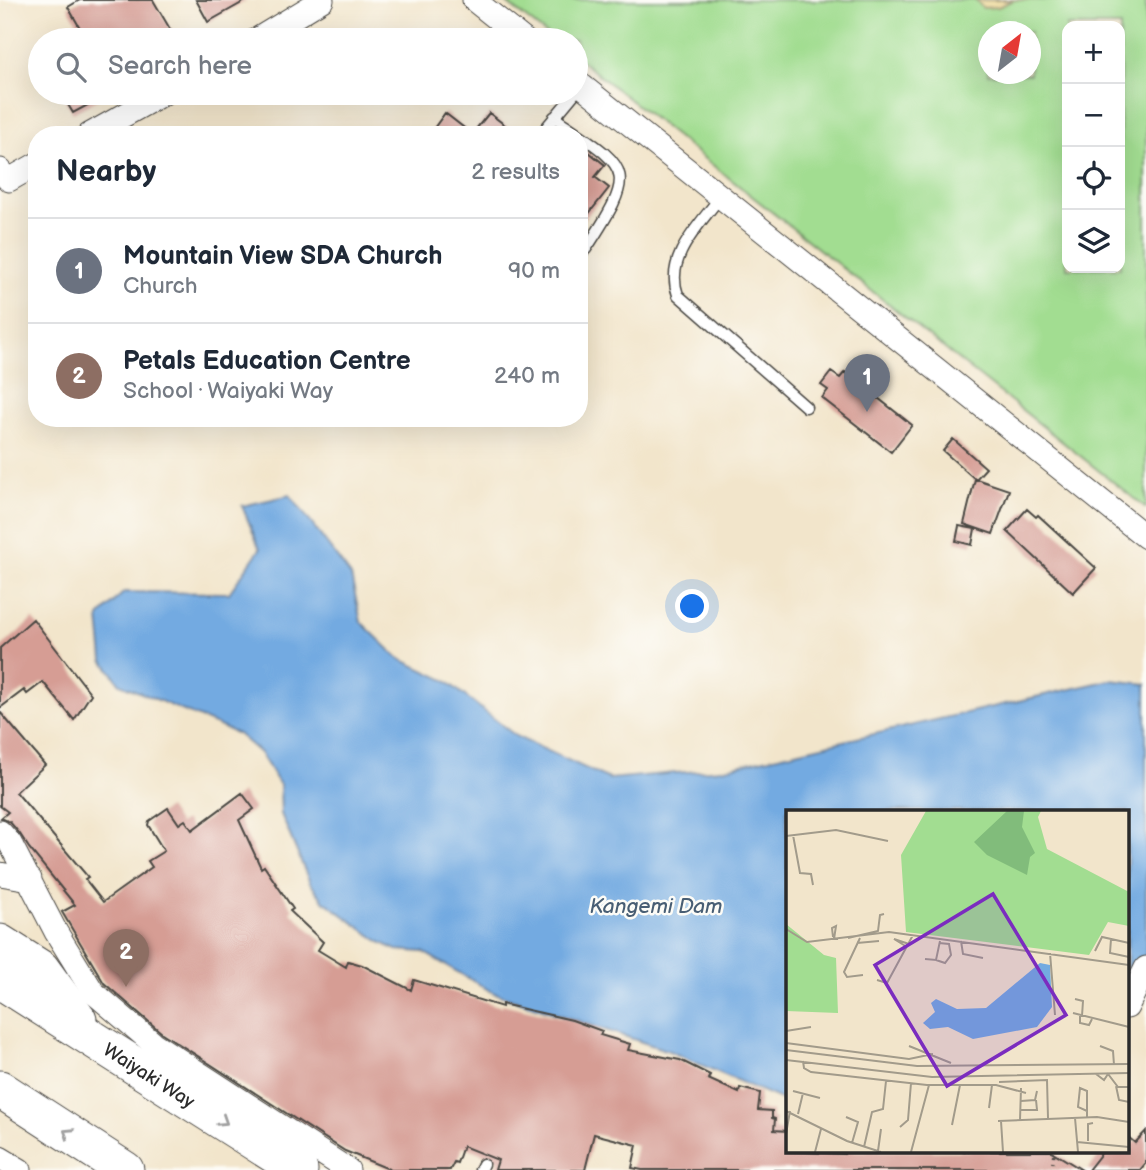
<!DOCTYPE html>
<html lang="en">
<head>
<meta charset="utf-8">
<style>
  :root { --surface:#fff; --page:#f6f6f7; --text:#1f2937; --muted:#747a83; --line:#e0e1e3; --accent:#b45309 }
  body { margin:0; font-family:"Balsamiq Sans",sans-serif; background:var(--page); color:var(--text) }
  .controls { position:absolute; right:21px; top:21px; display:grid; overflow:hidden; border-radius:14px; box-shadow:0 7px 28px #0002 }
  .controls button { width:63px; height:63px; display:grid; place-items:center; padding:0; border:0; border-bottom:2px solid var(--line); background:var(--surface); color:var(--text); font:35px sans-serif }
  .compass { position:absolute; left:978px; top:21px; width:63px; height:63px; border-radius:50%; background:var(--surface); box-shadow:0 7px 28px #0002; rotate:31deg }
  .you { position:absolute; left:693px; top:607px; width:24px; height:24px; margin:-18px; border:5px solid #fff; border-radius:50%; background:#1a73e8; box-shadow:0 0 0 10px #1a73e833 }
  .badge { display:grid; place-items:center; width:46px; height:46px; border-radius:50%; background:var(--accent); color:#fff; font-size:23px; font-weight:700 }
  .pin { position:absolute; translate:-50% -58px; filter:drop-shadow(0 2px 4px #0008) }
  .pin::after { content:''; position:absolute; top:37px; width:24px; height:21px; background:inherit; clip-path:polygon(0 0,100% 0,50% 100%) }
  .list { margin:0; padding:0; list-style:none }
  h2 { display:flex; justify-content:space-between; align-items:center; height:91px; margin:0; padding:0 28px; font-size:30px }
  h2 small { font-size:23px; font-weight:400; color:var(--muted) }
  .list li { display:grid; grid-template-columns:46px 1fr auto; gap:21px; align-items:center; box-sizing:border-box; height:105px; padding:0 28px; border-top:2px solid var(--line) }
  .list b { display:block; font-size:26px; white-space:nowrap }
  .list p { margin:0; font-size:23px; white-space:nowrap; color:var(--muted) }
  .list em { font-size:23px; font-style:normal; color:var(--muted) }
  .icon { flex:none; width:38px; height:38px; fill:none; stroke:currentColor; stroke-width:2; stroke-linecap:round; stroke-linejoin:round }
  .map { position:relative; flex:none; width:1146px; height:1170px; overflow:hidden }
  .search { position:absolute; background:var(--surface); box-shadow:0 7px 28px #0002; left:28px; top:28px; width:560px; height:77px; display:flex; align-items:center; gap:18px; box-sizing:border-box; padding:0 24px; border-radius:38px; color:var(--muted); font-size:26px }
  .panel { position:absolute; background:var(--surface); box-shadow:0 7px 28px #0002; left:28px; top:126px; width:560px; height:301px; border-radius:28px }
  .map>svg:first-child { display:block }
  .green { fill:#a2dd91; stroke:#66845e; stroke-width:2; fill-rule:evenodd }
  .sand { fill:#eeda9e; stroke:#8c8264; stroke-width:2 }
  .water { fill:#73aae1; stroke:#4f6a86; stroke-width:2 }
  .building { fill:#d69d94 }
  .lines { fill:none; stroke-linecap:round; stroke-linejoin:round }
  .service-casing { stroke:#494743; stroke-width:13 }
  .minor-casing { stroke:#494743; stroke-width:25 }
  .trunk-casing { stroke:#494743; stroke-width:39 }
  .path { stroke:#494743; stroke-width:3.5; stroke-dasharray:2 5; stroke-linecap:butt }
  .service { stroke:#fff; stroke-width:10 }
  .minor { stroke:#fff; stroke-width:23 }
  .trunk { stroke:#fff; stroke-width:37 }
  .oneway { stroke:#a0a0a0 }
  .labels { text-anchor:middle; stroke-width:5; stroke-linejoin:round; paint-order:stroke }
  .street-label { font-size:19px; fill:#2b2b2b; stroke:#fdfcf7 }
  .water-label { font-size:21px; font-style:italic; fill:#485e74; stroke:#fdfcf7 }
  .inset-road { fill:none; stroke:#a29b8b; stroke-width:2 }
  .view { fill:#7b2cbf; fill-opacity:0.15; stroke:#7b2cbf; stroke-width:3.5 }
  .inset-edge { fill:none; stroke:#2b2b2b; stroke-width:3.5 }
</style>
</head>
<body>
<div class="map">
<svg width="1146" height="1170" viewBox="0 0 1146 1170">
  <rect width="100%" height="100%" fill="#fdfcf7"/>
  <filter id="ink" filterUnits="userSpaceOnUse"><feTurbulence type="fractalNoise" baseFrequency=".0143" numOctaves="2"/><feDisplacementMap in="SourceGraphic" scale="14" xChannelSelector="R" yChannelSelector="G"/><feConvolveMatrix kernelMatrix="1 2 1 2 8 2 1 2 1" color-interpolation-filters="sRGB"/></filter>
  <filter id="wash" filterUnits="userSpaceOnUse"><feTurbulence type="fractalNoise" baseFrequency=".00686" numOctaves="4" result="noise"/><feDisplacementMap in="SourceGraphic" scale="28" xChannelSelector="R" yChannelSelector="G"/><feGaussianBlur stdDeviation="1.57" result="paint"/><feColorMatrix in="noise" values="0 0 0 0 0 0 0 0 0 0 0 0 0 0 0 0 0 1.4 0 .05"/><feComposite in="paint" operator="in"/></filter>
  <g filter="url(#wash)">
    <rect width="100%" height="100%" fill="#f2e5cb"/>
    <path class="green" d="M 503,0 L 1146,0 L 1146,508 L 576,57 L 576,40 L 554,40 ZM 1067,26 L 1120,26 L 1120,268 L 1067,268 ZM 988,32 L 1030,32 L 1030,74 L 988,74 Z"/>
    <path class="sand" d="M 976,0 L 1037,0 L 1014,0 L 998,7 L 983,8 Z"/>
    <path class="water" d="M 290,495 L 351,576 L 361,622 L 398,658 L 445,680 L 517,737 L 609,779 L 721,769 L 1110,680 L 1146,684 L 1146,962 L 1127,995 L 1127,811 L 787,811 L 787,1102 L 669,1051 L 494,993 L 423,952 L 396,950 L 380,942 L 324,901 L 310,883 L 281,814 L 280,785 L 260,753 L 238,734 L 120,684 L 103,660 L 99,617 L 124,592 L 229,593 L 260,549 L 242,506 Z"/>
    <g id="blocks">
      <path class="building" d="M 80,0 L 153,0 L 173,34 L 162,40 L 87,40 L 68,7 Z
        M 196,0 L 247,0 L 208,22 Z
        M 61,93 L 110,93 L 73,113 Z
        M 445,113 L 472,134 L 489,113 L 518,135 L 429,135 Z
        M 579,144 L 605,165 L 595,177 L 609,188 L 579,226 Z
        M 831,372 L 840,378 L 845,372 L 912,425 L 891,452 L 822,398 L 828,390 L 821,385 Z
        M 953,439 L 986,468 L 976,479 L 1009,490 L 993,534 L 964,524 L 975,479 L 943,451 Z
        M 1027,509 L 1036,517 L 1038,515 L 1096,568 L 1073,593 L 1007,531 Z
        M 959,526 L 975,529 L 972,545 L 956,541 Z
        M 33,619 L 91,694 L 74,720 L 43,682 L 27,694 L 24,690 L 0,708 L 0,648 Z
        M 0,712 L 45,765 L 16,792 L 88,877 L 85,879 L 103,902 L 152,867 L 148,861 L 164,851 L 148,825 L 149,821 L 168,808 L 179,824 L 185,820 L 192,830 L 242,793 L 254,809 L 239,820 L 261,868 L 264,866 L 293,909 L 290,911 L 323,942 L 318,950 L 346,967 L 348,961 L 362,965 L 411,990 L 414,980 L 502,1007 L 502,1004 L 572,1020 L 602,1031 L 600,1035 L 630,1044 L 628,1050 L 680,1060 L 710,1075 L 708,1079 L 739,1093 L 740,1088 L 760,1093 L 758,1110 L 772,1111 L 772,1118 L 775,1119 L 774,1130 L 787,1131 L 787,1151 L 844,1154 L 844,1151 L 1051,1151 L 1082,1170 L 642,1170 L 632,1168 L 637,1145 L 594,1134 L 585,1170 L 495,1170 L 498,1160 L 463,1146 L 457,1163 L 454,1162 L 450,1170 L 391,1170 L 345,1151 L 162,1033 L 104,983 L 62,912 L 75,905 L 29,848 L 20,834 L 10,822 L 1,818 L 8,812 L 0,806 Z
        M 1146,1131 L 1146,1163 L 1140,1170 L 1088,1170 L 1103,1151 L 1127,1151 L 1127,1136 L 1135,1143 Z"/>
    </g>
  </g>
  <g filter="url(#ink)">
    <use href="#blocks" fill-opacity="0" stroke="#494743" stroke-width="2"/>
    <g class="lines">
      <g class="service-casing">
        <path id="service" d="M 554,117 C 631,170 639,168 586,249 L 579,253
          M 540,135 L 575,93
          M 720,197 C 699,226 664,258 678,295 L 806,407
          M 480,1170 L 483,1164"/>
      </g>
      <g class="minor-casing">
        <path id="minor" d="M 474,0 L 524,40
          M 256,40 L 322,0
          M 576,81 L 1146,537
          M 89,135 L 164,93
          M 0,170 L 9,180 L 37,164
          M 0,832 L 10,843 L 56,932 L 93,992 L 154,1044 L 348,1170
          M 0,874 L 30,879
          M 1127,1007 L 1146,968
          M 0,1158 L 20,1170"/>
      </g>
      <g class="trunk-casing">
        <g id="trunk">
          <path d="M 0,943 L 41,969 L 78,1020"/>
          <path id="s1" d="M 0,980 L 299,1170"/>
          <path d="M 0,1089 L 125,1170"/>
        </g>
      </g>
      <path class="path" d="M 1052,1170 L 1054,1151"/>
      <use href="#service" class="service"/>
      <use href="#minor" class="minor"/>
      <use href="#trunk" class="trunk"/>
    </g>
    <defs><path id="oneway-chevron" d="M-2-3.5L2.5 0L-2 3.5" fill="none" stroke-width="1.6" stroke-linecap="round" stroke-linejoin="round" transform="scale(1.75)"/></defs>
    <g class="oneway">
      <use href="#oneway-chevron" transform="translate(223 1121) rotate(33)"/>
      <use href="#oneway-chevron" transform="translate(68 1133) rotate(-147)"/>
    </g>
  </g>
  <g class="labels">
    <g class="street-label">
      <text dy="7" stroke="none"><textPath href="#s1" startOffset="177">Waiyaki Way</textPath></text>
    </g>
    <g class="water-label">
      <text x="656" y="913">Kangemi Dam</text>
    </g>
  </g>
  <g transform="translate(786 810)">
    <rect width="343" height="343" fill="#f2e5cb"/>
    <path d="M 140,1 L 255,1 L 252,7 L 261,39 L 343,82 L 343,116 L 322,112 L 303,145 L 120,122 L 115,45 ZM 0,114 L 38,145 L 50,148 L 52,203 L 0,201 Z" fill="#a2dd91"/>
    <path d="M 221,1 L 238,1 L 236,17 L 249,43 L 244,47 L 241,65 L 201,45 L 188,32 Z" fill="#81bc7b"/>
    <path d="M 254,153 L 264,155 L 266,197 L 251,217 L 187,229 L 162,217 L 144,219 L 137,213 L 149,202 L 145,193 L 150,189 L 171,199 L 200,198 Z" fill="#73aae1"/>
    <path class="inset-road" d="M 7,25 L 14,63 L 25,64 L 27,75M 0,26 L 50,20 L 102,31M 0,119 L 21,132 L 103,122 L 343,155M 47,127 L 46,118 L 50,116 L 48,129 L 52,129M 62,128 L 92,121 L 94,105 L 98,104M 74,128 L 58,162 L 61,167 L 77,165M 325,129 L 324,143 L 343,147M 175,131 L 177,144 L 197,148M 71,133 L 93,131M 121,137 L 108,129 L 123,134M 309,141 L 316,127 L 343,133M 264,143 L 269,205M 139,149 L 150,150 L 154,131M 150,150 L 159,153 L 165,145 L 163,134 L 153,133M 91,170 L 101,173 L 127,125M 289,189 L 297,191 L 296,206M 287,203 L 343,217M 294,205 L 294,213 L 303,215 L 306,209M 0,221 L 25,217M 0,233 L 123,249 L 147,244M 123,236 L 165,253M 314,236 L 327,241 L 328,255M 0,240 L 131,256 L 343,254M 0,250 L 146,267 L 343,263M 17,251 L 18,258 L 25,262 L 141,275 L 210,275 L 240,283M 310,264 L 318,270 L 322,264 L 332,277 L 343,277M 213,272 L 261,270 L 262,308M 330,276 L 333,290 L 343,292M 7,281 L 34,288M 235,291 L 249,290 L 251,281M 203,298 L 206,275M 235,300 L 251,300 L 250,290M 0,301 L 61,331 L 95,342M 301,301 L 292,297 L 294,278 L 301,281 L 301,307M 12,304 L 17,283M 60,307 L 72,312 L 66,333M 289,308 L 292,342M 234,310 L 235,278M 212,311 L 311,307 L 343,312M 215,311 L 217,342M 166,315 L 174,275M 114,317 L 122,310 L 125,273M 0,324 L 4,301M 302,331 L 302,314 L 307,313M 291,332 L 343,337M 78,337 L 86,302 L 97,299 L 100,271M 92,341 L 95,319M 29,342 L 35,319M 125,342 L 143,275"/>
    <path class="view" d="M 207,84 L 280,205 L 161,276 L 89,155 Z"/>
    <rect width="343" height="343" class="inset-edge"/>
  </g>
</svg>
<div class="controls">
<button>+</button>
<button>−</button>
<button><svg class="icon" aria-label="locate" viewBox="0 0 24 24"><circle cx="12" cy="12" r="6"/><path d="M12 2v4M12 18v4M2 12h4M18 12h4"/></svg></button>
<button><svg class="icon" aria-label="layers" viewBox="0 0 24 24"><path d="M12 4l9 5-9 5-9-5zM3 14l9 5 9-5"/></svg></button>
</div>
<svg class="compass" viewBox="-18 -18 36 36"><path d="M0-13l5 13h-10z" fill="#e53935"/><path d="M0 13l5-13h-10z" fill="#747a83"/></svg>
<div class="you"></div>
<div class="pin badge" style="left:867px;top:412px;background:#6b7280">1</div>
<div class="pin badge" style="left:126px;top:987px;background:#8d6e63">2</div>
<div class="search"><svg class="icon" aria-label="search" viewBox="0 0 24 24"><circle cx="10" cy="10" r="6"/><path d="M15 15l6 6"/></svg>Search here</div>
<section class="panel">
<h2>Nearby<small>2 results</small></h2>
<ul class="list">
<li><span class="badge" style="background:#6b7280">1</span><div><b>Mountain View SDA Church</b><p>Church</p></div><em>90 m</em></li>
<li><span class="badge" style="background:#8d6e63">2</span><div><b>Petals Education Centre</b><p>School · Waiyaki Way</p></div><em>240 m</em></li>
</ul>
</section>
</div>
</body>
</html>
